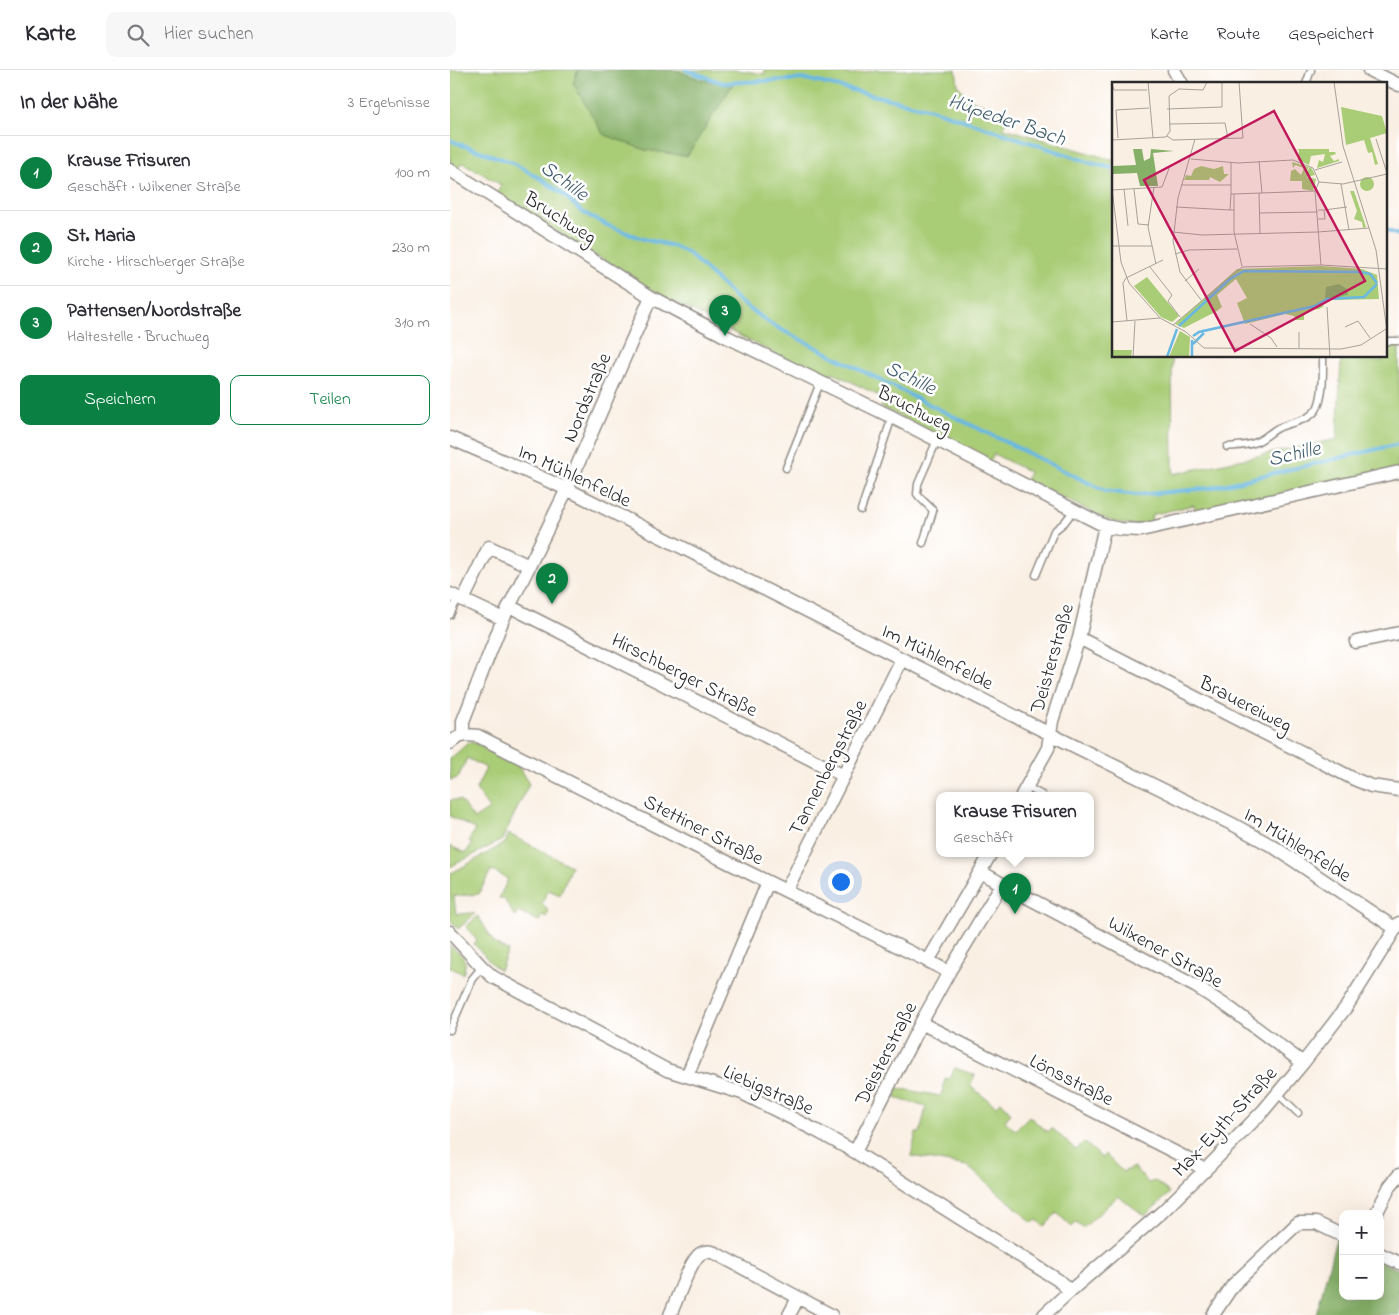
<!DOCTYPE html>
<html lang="de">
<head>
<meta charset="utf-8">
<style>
  :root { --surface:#fff; --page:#f7f7f7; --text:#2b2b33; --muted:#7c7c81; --line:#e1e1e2; --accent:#0b8043 }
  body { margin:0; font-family:"Indie Flower",sans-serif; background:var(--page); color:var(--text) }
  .controls { position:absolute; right:15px; bottom:15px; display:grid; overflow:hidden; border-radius:10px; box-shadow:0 5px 20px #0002 }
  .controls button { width:45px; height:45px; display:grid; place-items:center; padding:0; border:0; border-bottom:1px solid var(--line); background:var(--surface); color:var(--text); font:25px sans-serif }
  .you { position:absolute; left:390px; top:811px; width:18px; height:18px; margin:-12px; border:4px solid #fff; border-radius:50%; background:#1a73e8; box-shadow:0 0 0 8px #1a73e833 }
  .badge { display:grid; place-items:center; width:32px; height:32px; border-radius:50%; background:var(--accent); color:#fff; font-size:16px; font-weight:700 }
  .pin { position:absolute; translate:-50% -41px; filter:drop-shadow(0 1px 2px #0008) }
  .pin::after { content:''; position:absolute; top:26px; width:18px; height:15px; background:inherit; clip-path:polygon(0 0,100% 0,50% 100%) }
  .popup { position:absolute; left:486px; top:722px; width:158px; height:65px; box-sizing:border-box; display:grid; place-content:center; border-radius:10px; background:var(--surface); filter:drop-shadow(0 1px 4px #0005); font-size:16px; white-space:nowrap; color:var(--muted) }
  .popup b { font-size:19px; color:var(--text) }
  .popup::after { content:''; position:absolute; left:50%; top:100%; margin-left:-10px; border:10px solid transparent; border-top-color:var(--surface) }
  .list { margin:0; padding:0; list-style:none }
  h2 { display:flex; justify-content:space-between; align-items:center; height:65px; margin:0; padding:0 20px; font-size:21px }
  h2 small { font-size:16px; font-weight:400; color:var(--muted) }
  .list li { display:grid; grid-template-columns:32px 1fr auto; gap:15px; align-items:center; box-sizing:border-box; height:75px; padding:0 20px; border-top:1px solid var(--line) }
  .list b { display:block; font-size:19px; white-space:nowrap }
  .list p { margin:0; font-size:16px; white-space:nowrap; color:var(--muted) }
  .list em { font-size:16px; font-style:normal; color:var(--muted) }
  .actions { display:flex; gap:10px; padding:15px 20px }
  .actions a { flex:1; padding:11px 0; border:1px solid var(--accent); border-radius:10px; text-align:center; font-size:18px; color:var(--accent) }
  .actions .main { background:var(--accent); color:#fff }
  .icon { flex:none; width:28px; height:28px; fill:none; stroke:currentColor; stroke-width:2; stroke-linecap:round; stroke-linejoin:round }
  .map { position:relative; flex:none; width:949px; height:1245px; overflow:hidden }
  header { display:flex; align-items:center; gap:30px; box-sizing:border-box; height:70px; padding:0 25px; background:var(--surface); border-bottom:1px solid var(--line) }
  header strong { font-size:24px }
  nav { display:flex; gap:28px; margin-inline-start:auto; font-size:18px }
  .search { width:350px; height:45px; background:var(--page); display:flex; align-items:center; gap:12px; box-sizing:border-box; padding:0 18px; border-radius:10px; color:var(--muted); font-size:19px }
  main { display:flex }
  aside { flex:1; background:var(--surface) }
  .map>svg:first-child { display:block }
  .green { fill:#a9cc76; stroke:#6a7c50 }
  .forest { fill:#86b067; stroke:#586e49 }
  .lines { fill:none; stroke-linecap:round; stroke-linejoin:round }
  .stream { stroke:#68b8e3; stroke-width:4 }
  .service-casing { stroke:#928d87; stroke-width:9 }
  .minor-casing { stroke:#928d87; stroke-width:15 }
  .service { stroke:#fff; stroke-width:6 }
  .minor { stroke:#fff; stroke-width:12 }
  .labels { text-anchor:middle; stroke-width:5; stroke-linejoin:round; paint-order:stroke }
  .street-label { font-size:20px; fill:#2b2b2b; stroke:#fff }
  .water-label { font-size:21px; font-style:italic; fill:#405c6b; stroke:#fff }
  .inset-river { fill:none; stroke:#68b8e3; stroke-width:2.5 }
  .inset-road { fill:none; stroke:#a7a199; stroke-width:1 }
  .view { fill:#c2185b; fill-opacity:0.15; stroke:#c2185b; stroke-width:2.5 }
  .inset-edge { fill:none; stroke:#2b2b2b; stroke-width:2.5 }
</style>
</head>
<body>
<header>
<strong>Karte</strong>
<div class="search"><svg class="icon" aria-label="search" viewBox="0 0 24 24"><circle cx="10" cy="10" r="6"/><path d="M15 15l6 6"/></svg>Hier suchen</div>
<nav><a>Karte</a><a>Route</a><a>Gespeichert</a></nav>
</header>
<main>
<aside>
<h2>In der Nähe<small>3 Ergebnisse</small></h2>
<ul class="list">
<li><span class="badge">1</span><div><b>Krause Frisuren</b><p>Geschäft · Wilxener Straße</p></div><em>100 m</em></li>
<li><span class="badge">2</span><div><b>St. Maria</b><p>Kirche · Hirschberger Straße</p></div><em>230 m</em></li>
<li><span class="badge">3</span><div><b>Pattensen/Nordstraße</b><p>Haltestelle · Bruchweg</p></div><em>310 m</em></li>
</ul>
<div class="actions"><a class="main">Speichern</a><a>Teilen</a></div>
</aside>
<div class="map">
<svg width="949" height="1245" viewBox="0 0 949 1245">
  <rect width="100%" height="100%" fill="#fff"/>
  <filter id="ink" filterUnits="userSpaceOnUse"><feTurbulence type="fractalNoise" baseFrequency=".02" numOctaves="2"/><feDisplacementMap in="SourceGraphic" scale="10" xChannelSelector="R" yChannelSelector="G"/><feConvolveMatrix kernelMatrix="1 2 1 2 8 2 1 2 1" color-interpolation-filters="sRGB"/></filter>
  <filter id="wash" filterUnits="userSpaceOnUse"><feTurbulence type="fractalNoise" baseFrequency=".0096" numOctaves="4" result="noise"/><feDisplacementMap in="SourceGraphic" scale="20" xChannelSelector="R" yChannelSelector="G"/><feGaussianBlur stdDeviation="1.12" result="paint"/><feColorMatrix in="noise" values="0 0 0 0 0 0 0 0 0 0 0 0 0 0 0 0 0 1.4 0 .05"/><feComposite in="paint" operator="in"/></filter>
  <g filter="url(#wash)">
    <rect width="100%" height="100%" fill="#faefe3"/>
    <path class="green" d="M 0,0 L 128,0 L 123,13 L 282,14 L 252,10 L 224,0 L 288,0 L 315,4 L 314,0 L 390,0 L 399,5 L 426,0 L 506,0 L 508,16 L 521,30 L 557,43 L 554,58 L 663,90 L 663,286 L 722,286 L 723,404 L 887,369 L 891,290 L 932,291 L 932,286 L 935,286 L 935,275 L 949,276 L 949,390 L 947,391 L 949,399 L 746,444 L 744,435 L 701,445 L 703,454 C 686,456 672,455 656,449 L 576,410 L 579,402 L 544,384 L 540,392 L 431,337 L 435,329 L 382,302 L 377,311 L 205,222 L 46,124 L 51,115 L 12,92 L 7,100 L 0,95 Z
      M 19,672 L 25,673 L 66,693 L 79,714 L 52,770 L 0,797 L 0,776 L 16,783 L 22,773 L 19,771 L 25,759 L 0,746 L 0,730 L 10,730 L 24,749 L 39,739 L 26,719 L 36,698 L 17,688 L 8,708 L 0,710 L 0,689 Z
      M 59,764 L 121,796 L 110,825 L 98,820 L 92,833 L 99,842 L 96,847 L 92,845 L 89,851 L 68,842 L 65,847 L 54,829 L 49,828 L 58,809 L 41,800 L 29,824 L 4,826 L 6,844 L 23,843 L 25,844 L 8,859 L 0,850 L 0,804 L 55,773 Z
      M 28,846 L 45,874 L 58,881 L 50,900 L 43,895 L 24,874 L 27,870 L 16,857 Z
      M 0,875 C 11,886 19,887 13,904 L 0,897 Z
      M 505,998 L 525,1005 L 520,1016 L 546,1036 L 551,1032 L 561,1043 L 555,1051 L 565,1060 L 579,1046 L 597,1062 L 602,1058 L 626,1080 L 634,1072 L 652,1088 L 655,1084 L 673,1102 L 684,1097 L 698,1113 L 705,1111 L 720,1123 L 695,1146 L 668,1126 L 633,1158 L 626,1153 L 622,1157 L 607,1143 L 594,1156 L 587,1150 L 582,1153 L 562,1134 L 517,1096 L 461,1086 L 466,1063 L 470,1063 L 476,1037 L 445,1028 L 447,1018 L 490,1026 L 492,1023 L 495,1008 L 499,1009 Z"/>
    <path class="forest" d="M 128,0 L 224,0 L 252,10 L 283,14 L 237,86 L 195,80 L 153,64 L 123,13 Z
      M 886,1169 L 893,1172 L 893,1226 L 930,1226 L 930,1191 L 949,1200 L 949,1245 L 866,1245 Z"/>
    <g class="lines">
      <path class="stream" d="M 236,0 L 273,13 L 356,9 L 481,39 L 644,94 L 663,98
        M 0,70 L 12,75 L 61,92 L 93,110 L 114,125 L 132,142 L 159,156 L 193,169 L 223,176 L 238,183 L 291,233 L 324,256 L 458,324 L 655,421 L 687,425 L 760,418 L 949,374
        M 935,160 L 949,165"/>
    </g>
  </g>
  <g filter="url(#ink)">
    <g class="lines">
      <g class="service-casing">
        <path id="service" d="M 856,14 L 861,0
          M 935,271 L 949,271
          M 777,377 C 786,376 795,376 804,373 C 813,370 819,363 828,358 C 840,352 857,352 866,340 C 874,329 873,300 873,286
          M 336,398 L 370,313
          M 411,440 L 442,347
          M 473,473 L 483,441 C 479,435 472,431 467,424 L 468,414 L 487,370
          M 586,505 L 604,461 L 614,453 L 624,440
          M 0,545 L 8,528
          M 577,717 L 592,725
          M 0,960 L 22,909 L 32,897
          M 827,1023 L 848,1043"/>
      </g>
      <g class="minor-casing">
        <path id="minor" d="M 724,0 L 732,14
          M 919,0 L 949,15
          M 0,100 L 201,227 L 275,266 L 442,347 L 655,456 L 670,459 L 691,460 L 949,402
          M 0,368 L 117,419 L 600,664 L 784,755 L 824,777 L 946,859
          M 0,524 L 13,530
          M 59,536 L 394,706
          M 53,549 L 13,530 L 39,477 L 79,496
          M 629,568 L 904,709 L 921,716 L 949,720
          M 906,572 L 949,563
          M 13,665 L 13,651 L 53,549 L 117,419 L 201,227
          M 0,673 C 9,665 16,664 28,666 L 259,783 L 478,891
          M 572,725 L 598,678 L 602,651 L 629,568 L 655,456
          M 531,802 L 552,814 L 499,902 L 478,891 L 541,783
          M 552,814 L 745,916 L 781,939 L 853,993
          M 336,821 L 452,589
          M 0,862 L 32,897 L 43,907 L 217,1000 L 292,1023 L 365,1060 L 405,1082 L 608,1210 L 620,1221
          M 471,953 L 740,1090 L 755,1101
          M 237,1006 L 318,812
          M 405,1082 L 471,953 L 499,902
          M 926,1144 L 940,1116 L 949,1105
          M 930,1184 L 949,1193
          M 220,1245 C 226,1232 240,1191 250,1184 C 255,1181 260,1181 265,1183 L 381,1245
          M 339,1245 L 348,1228
          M 594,1245 L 620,1221 L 712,1142 L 762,1093 L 813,1041 L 853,993 L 897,936 L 949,853
          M 763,1245 L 783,1215 L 848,1153 L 866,1153 L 893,1166"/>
      </g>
      <use href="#service" class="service"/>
      <use href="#minor" class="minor"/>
    </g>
  </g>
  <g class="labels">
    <g class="street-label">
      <text transform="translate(111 147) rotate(32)" y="7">Bruchweg</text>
      <text transform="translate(136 327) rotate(-67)" y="7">Nordstraße</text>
      <text transform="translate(465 338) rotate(27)" y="7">Bruchweg</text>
      <text transform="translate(125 405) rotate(25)" y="7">Im Mühlenfelde</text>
      <text transform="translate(488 586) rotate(27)" y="7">Im Mühlenfelde</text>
      <text transform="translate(601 588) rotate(-74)" y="7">Deisterstraße</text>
      <text transform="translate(235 604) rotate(27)" y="7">Hirschberger Straße</text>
      <text transform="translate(796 633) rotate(27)" y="7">Brauereiweg</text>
      <text transform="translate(377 697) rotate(-63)" y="7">Tannenbergstraße</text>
      <text transform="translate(254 759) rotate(27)" y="7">Stettiner Straße</text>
      <text transform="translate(848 774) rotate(32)" y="7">Im Mühlenfelde</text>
      <text transform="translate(716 881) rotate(29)" y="7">Wilxener Straße</text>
      <text transform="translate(435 983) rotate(-63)" y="7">Deisterstraße</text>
      <text transform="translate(622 1009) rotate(27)" y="7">Lönsstraße</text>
      <text transform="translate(319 1019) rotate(24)" y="7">Liebigstraße</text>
      <text transform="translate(774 1051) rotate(-47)" y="7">Max-Eyth-Straße</text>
    </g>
    <g class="water-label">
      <text transform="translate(557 49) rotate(19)" y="7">Hüpeder Bach</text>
      <text transform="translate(115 110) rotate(36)" y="7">Schille</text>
      <text transform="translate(461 307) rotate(26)" y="7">Schille</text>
      <text transform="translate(844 383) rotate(-13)" y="7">Schille</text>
    </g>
  </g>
  <g transform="translate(662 12)">
    <rect width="275" height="275" fill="#faefe3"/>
    <path d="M 229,25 L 270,34 L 275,51 L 258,56 L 266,82 L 263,83 L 260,70 L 256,71 L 252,58 L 234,63 ZM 184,67 L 217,67 L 217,70 L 223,70 L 224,72 L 218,74 L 222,79 L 227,77 L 227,79 L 205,86 L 207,78 L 211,80 L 213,72 L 199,74 L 197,83 L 186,78 L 187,68 ZM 180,80 L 197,85 L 191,95 L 198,85 L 200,87 L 203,93 L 194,95 L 204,97 L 201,109 L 190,107 L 190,99 L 178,99 L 179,89 L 183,87 L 189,93 L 192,86 L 183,83 L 181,86 ZM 89,84 L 102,87 L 111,84 L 112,92 L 117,92 L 108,100 L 98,95 L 97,98 L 72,98 L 74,93 L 79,94 L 82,87 ZM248 102a7 7 0 1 1 14 0a7 7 0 1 1-14 0ZM 238,109 L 242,109 L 254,145 L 251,146 L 250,140 L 242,137 L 245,129 ZM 209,184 L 250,187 L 265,193 L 267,217 L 219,218 L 210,222 L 212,224 L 207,227 L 198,228 L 192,233 L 192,238 L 184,238 L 182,234 L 173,232 L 133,242 L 125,221 L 135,216 L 124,197 L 105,213 L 110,225 L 105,229 L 72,246 L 63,242 L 125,187 ZM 35,195 L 67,234 L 60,240 L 49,235 L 22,204 ZM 68,249 L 78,255 L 77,275 L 57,275 ZM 0,268 L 20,268 L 19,275 L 0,275 Z" fill="#a9cc76"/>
    <path d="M 21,67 L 30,67 L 32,79 L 38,76 L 39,67 L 62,69 L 41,71 L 46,104 L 28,104 L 25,91 L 1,92 L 1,84 L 24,83 ZM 227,202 L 235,207 L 236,213 L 213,218 L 214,205 Z" fill="#86b067"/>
    <path class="inset-river" d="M 67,244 L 118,197 L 132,189 L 249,190 L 258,192 L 265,201M 81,254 L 87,250 L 203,224 L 215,217 L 252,215 L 265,202M 81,262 L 92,251M 55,275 L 65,247M 80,275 L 80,258"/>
    <path class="inset-road" d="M 36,0 L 41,56M 222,0 L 231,64 L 264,168 L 275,249M 0,2 L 2,8 L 35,8M 55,27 L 110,25 L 110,0M 57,42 L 113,41 L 116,56M 55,54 L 61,58 L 131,56 L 127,0M 6,56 L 4,28 L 37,26M 83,57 L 66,116 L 61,159 L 68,190 L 89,218M 264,57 L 275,91M 0,58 L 54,55 L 58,49 L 57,14 L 67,7 L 91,8 L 95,0M 79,77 L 126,81 L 181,78 L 201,86 L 207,100M 147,79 L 150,111M 119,81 L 119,112M 203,88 L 230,80M 207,100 L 203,109 L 209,183M 207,100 L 231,102 L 275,92M 229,102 L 237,148M 69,103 L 119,103M 42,105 L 36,145 L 44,182M 0,107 L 9,180 L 17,201 L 48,236 L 74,250 L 92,266 L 229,267 L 249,263 L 274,247M 12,107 L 16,144M 22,107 L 26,142 L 37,143M 0,108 L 50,105 L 58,84M 147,111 L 148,152M 122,112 L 203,109M 64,125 L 118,128M 122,128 L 118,128 L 119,112 L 122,112 L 122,150 L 130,184M 206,128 L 212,128 L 213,137 L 206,137M 212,128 L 235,125M 147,131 L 206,130M 61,150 L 90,153 L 206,150 L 257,146M 0,164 L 40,164M 63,172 L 77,168 L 125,167M 38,185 L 60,213 L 56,219 L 68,235M 14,196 L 11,201 L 15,239M 14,196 L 51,178M 73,199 L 87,187M 215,225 L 218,275M 0,240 L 48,236M 138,242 L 159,256 L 165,265M 61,243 L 130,185 L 209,183 L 275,187M 233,245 L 246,239 L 258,256M 187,266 L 187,250M 21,275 L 23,239"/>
    <path class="view" d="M 162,29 L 253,199 L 123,269 L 32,98 Z"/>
    <rect width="275" height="275" class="inset-edge"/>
  </g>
</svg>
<div class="controls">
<button>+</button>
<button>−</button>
</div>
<div class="you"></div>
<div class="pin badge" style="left:565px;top:844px">1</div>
<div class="popup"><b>Krause Frisuren</b>Geschäft</div>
<div class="pin badge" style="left:102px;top:534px">2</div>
<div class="pin badge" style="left:275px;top:266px">3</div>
</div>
</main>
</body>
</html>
